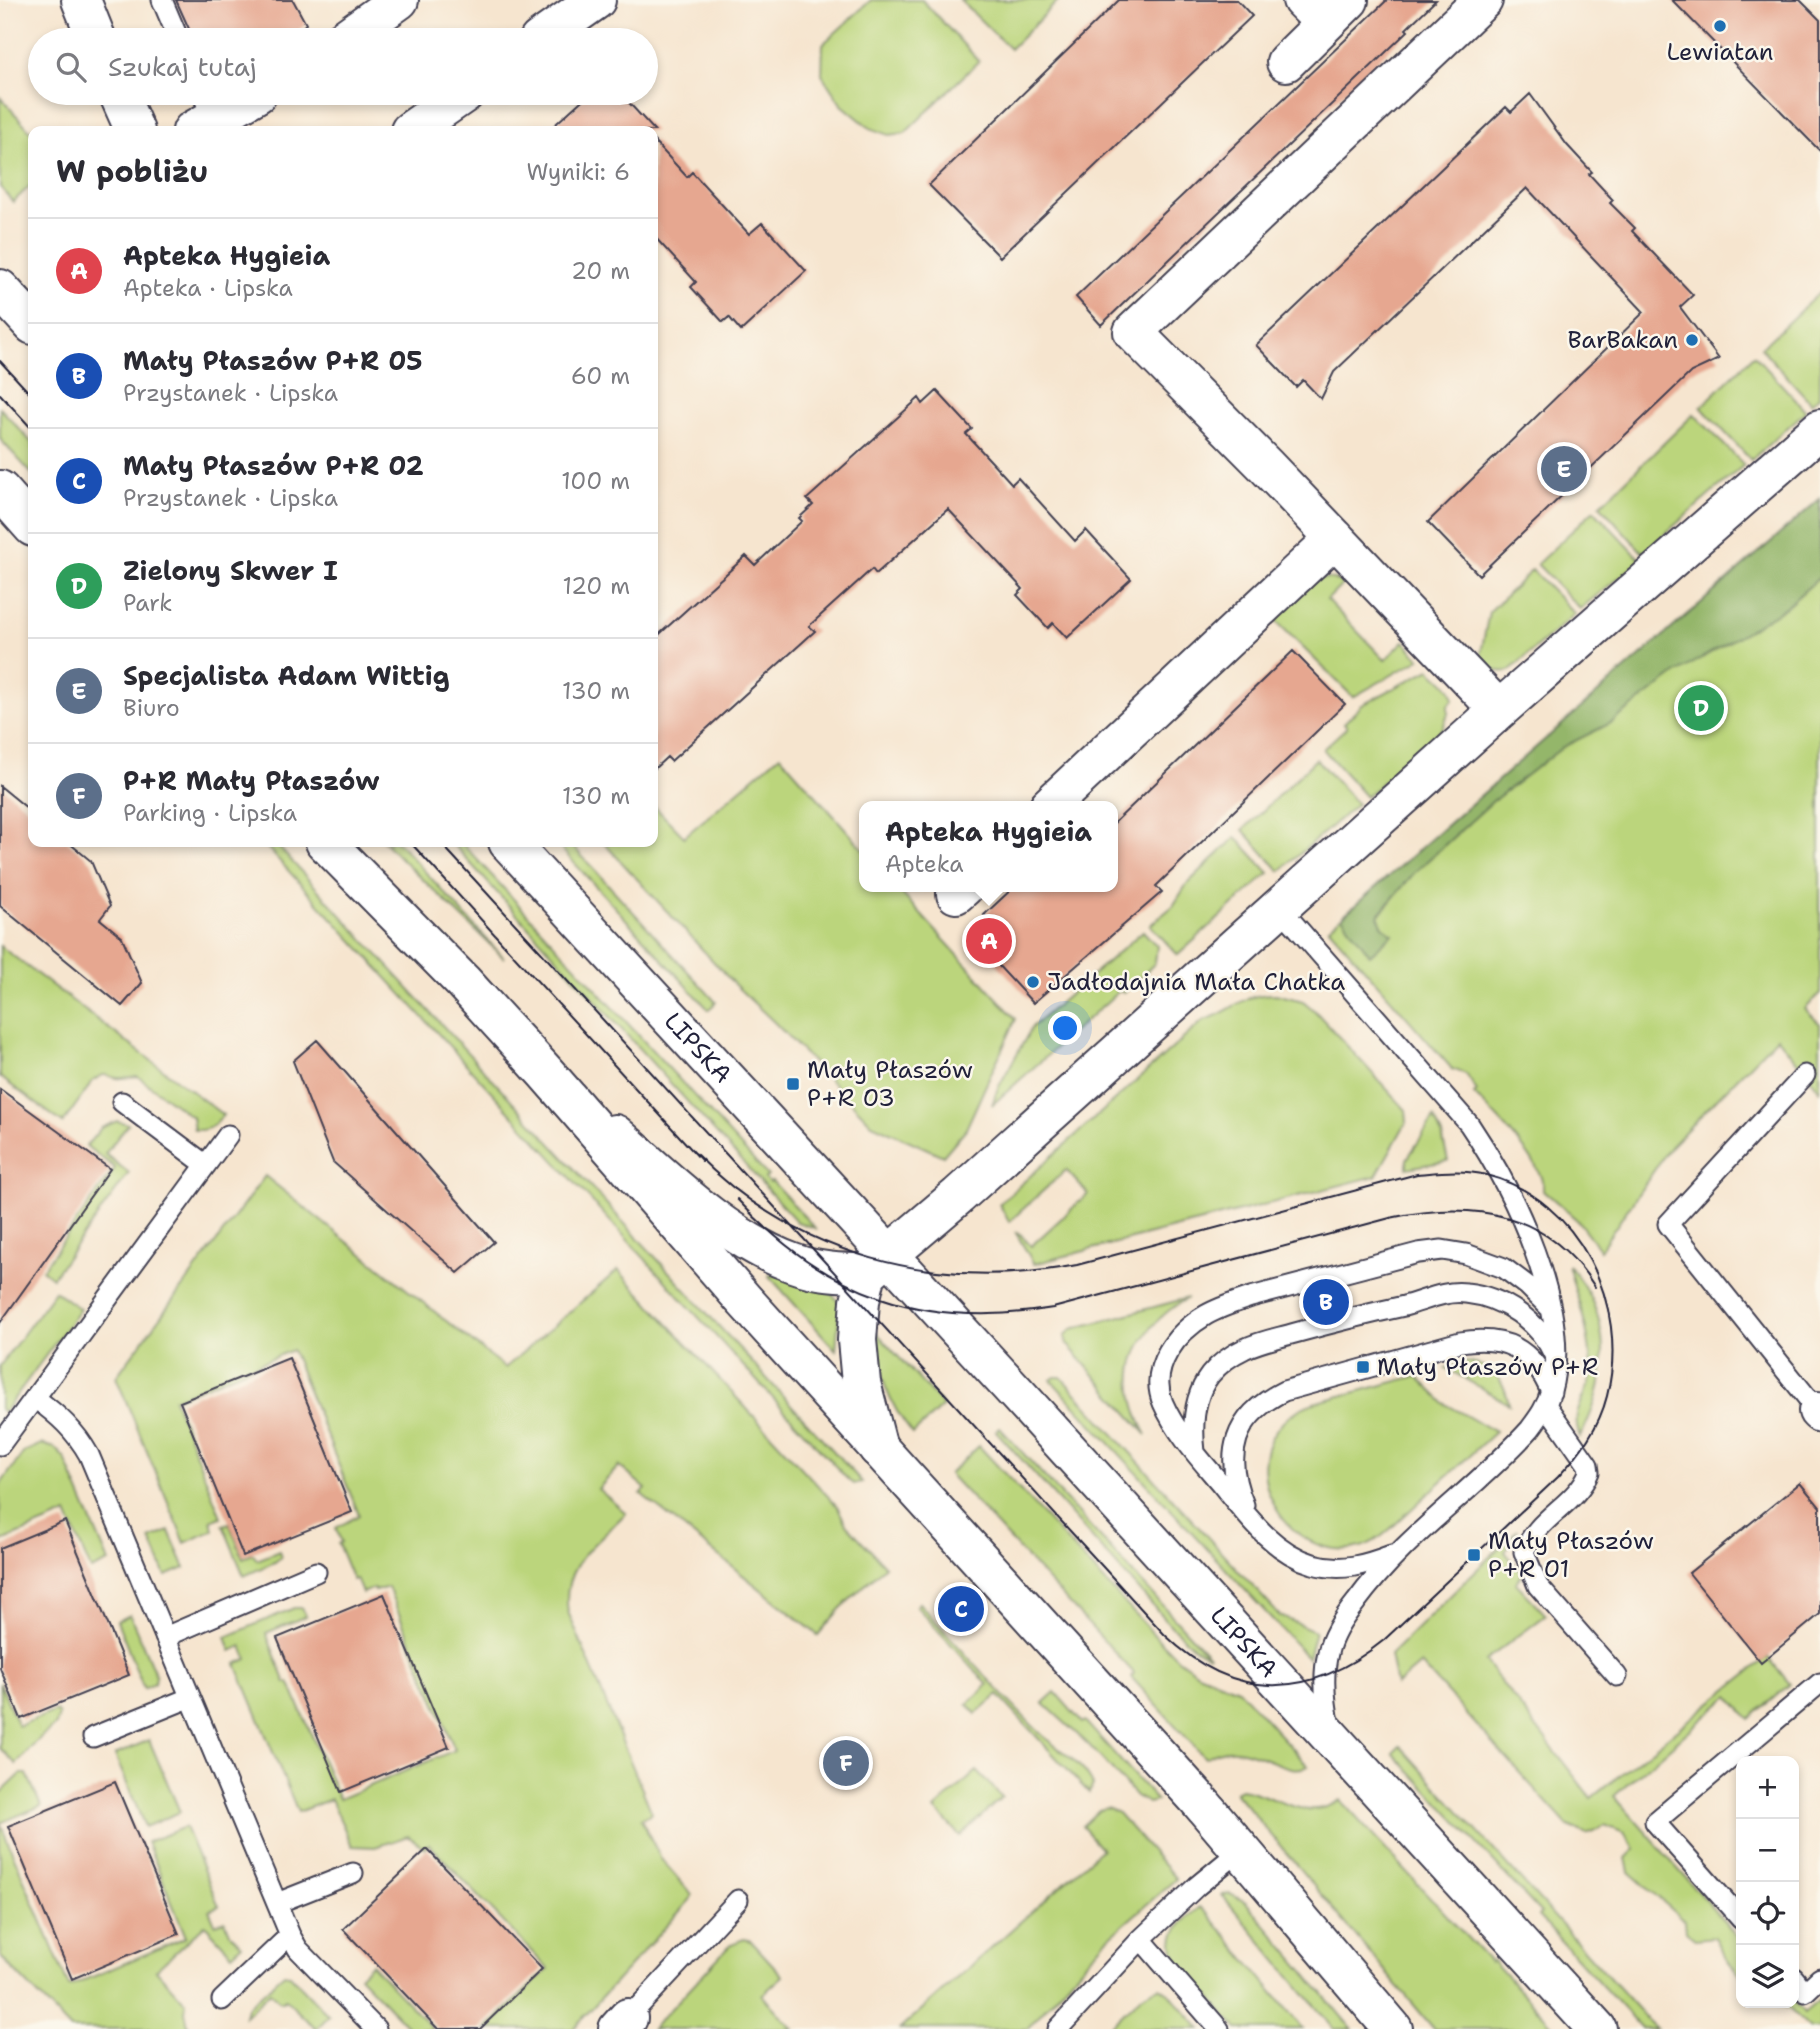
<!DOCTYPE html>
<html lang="pl">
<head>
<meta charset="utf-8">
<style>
  :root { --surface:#fff; --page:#f7f7f7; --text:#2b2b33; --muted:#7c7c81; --line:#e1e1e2; --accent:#0b8043 }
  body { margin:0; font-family:"Shantell Sans",sans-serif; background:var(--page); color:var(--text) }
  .controls { position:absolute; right:21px; bottom:21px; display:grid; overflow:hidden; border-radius:14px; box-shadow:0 4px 10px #0003 }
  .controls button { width:63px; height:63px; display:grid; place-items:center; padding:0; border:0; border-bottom:2px solid var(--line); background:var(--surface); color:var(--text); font:35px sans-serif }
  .you { position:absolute; left:1066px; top:1029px; width:24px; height:24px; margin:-18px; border:5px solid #fff; border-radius:50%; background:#1a73e8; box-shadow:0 0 0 10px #1a73e833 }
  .badge { display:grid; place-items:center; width:46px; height:46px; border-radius:50%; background:var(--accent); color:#fff; font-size:23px; font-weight:700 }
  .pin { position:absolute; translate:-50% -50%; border:4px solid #fff; box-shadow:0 2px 7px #0006 }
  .popup { position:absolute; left:859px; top:801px; width:259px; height:91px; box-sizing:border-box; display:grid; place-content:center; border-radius:14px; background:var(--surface); filter:drop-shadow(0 2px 5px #0005); font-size:23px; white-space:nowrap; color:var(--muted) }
  .popup b { font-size:26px; color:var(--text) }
  .popup::after { content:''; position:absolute; left:50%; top:100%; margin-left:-14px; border:14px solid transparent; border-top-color:var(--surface) }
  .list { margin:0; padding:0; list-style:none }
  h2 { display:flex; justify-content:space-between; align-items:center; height:91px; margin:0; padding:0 28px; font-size:30px }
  h2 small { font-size:23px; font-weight:400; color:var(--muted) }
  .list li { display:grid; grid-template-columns:46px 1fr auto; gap:21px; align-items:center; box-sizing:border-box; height:105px; padding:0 28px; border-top:2px solid var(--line) }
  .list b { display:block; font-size:26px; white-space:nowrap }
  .list p { margin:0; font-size:23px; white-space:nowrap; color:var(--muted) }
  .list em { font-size:23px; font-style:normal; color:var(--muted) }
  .icon { flex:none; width:38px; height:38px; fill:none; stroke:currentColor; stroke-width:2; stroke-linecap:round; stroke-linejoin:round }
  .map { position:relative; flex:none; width:1820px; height:2029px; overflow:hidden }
  .search { position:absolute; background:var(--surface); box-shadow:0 4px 10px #0003; left:28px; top:28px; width:630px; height:77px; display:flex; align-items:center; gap:18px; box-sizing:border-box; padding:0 24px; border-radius:38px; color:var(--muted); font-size:26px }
  .panel { position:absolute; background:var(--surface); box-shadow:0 4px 10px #0003; left:28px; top:126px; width:630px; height:721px; border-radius:14px }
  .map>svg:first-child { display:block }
  .green { fill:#bbd57b; stroke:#6e7c5b; stroke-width:2 }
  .forest { fill:#94b66b; stroke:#5b6c53; stroke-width:2 }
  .building { fill:#e6a790 }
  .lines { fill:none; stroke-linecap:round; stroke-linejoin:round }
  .lane-casing { stroke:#423f51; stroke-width:23 }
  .street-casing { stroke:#423f51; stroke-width:42 }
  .primary-casing { stroke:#423f51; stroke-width:42 }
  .lane { stroke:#fff; stroke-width:19 }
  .street { stroke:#fff; stroke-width:38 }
  .primary { stroke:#fff; stroke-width:38 }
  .tram { stroke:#22223b; stroke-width:2 }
  .poi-dot { fill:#1f6fb2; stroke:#fbf7ec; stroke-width:2.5 }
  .labels { text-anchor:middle; stroke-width:5; stroke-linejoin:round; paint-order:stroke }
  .poi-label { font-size:24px; fill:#22223b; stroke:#fbf7ec; text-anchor:start }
  .street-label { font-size:24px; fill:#22223b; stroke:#fbf7ec }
</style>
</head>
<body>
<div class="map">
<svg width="1820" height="2029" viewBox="0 0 1820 2029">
  <rect width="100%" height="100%" fill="#fbf7ec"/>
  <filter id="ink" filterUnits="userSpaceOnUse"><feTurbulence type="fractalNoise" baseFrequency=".0143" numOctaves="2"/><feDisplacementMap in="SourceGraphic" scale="14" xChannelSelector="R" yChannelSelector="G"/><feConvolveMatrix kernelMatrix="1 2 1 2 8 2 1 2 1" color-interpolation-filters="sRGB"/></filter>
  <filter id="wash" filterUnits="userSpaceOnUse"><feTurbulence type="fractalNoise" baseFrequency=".00686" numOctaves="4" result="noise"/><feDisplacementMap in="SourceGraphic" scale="28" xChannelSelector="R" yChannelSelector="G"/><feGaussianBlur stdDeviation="1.57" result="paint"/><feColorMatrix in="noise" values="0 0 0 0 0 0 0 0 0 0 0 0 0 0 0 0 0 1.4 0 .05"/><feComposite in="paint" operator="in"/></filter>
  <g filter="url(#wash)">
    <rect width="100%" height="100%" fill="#f6e5cf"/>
    <path class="green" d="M 871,0 L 922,0 L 979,61 L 905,133 L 889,135 L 870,128 L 841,104 L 822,75 L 823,44 Z
      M 960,0 L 1059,0 L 1010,49 Z
      M 0,97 L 33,134 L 33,183 L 13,202 L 0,187 Z
      M 1820,292 L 1820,396 L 1811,403 L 1761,348 Z
      M 1754,355 L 1806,411 L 1751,460 L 1701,407 Z
      M 0,408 L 33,444 L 33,475 L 0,439 Z
      M 1694,414 L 1744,465 L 1643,553 L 1600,505 Z
      M 1820,499 L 1820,994 L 1805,1009 L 1820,1024 L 1820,1090 L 1777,1037 L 1670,1147 L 1600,1250 L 1577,1220 L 1543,1190 C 1545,1162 1493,1115 1474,1094 L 1477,1091 L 1466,1074 L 1452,1069 L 1329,928 Z
      M 1594,510 L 1641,560 L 1580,609 L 1537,564 Z
      M 1532,570 L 1575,614 L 1509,671 C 1498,673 1488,670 1479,663 L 1489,612 Z
      M 1321,578 L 1333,579 L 1343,584 L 1327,600 L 1385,660 L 1404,641 L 1420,659 L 1353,697 L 1274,619 L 1314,581 Z
      M 1430,669 L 1450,688 L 1454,699 L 1448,705 L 1448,713 L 1443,728 L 1366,797 L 1323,749 L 1347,727 L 1344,723 L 1362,705 Z
      M 780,755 L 865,851 L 865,887 L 896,887 L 1016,1019 L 966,1129 L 943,1156 L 872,1124 L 776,1024 L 735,985 L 603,842 L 653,842 L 653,805 L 684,837 Z
      M 1316,759 L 1357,804 L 1280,871 L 1243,830 Z
      M 1236,837 L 1269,873 L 1178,955 L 1150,925 L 1173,906 L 1187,884 Z
      M 262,842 L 274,842 L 862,1482 L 854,1484 L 849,1481 Z
      M 384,842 L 398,842 L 504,958 Z
      M 451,842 L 461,842 L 768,1176 L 765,1178 L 769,1183 L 772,1181 L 815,1228 L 797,1222 Z
      M 555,842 L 569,842 L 716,1002 L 709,1010 Z
      M 1143,931 L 1157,946 L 1155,963 L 1125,992 L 1119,991 L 992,1105 L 998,1088 L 1032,1027 Z
      M 0,946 L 223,1115 C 214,1126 209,1131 194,1130 L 192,1117 L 137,1076 C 131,1077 122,1079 117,1078 C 105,1076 105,1071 93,1081 L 63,1123 L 0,1077 Z
      M 1276,994 L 1303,1001 L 1316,1012 L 1406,1110 L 1407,1121 L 1376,1176 L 1034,1264 L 1016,1233 L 1020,1234 L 1031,1246 L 1088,1194 L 1066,1170 L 1009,1222 L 999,1204 L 1204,1020 C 1236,1011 1238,994 1276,994 Z
      M 1434,1118 L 1442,1135 L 1448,1161 L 1407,1168 L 1407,1159 Z
      M 117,1121 L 128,1124 L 105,1154 L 129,1173 L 52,1278 L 42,1270 L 115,1168 L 86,1146 L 101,1128 Z
      M 265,1176 L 505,1368 L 618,1270 L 837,1506 L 846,1524 L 885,1566 L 840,1609 L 818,1635 L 641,1494 L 646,1489 L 619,1466 L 598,1489 L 626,1513 C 597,1543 560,1565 568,1612 L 652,1813 L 641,1819 L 661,1859 L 692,1895 L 690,1900 L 573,2029 L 486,2029 L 548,1969 L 429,1844 L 425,1848 L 408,1836 L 375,1847 L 352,1846 L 331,1799 L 298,1812 L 236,1664 L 247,1659 L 242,1646 L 231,1651 L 226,1637 L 294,1608 L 302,1608 L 306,1616 L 266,1633 L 286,1683 L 289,1682 L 339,1799 L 455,1750 L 388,1587 L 375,1591 L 373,1588 L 362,1593 L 356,1579 L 353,1580 L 338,1544 L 341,1542 L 336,1528 L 359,1515 L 292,1350 L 174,1399 L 221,1517 L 211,1521 L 214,1530 L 185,1543 L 116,1377 Z
      M 1568,1265 C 1614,1316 1611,1379 1580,1437 C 1569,1410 1587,1402 1590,1376 C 1594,1340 1577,1299 1568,1265 Z
      M 771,1274 L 824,1285 L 840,1303 L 836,1350 L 769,1276 Z
      M 55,1291 L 80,1309 L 4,1412 L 0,1409 L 0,1366 Z
      M 1188,1298 C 1133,1329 1116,1379 1147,1435 L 1067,1344 L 1065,1336 L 1072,1329 Z
      M 876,1332 L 943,1406 L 913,1434 C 888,1404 876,1371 876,1332 Z
      M 1467,1362 C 1495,1366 1503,1378 1509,1404 L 1446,1368 Z
      M 1417,1376 L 1444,1403 L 1495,1432 L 1388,1531 C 1380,1538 1371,1544 1361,1547 C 1288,1567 1225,1460 1294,1413 C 1308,1402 1327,1400 1344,1395 C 1368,1389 1393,1382 1417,1376 Z
      M 1055,1377 L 1061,1377 L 1280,1616 L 1315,1631 L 1308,1658 L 1051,1380 Z
      M 1000,1428 L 1209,1656 L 1196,1649 L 1172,1627 L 996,1431 Z
      M 41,1444 L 55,1448 L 65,1459 L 109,1562 L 91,1570 L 67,1514 L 0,1542 L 0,1485 L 24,1452 Z
      M 979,1446 L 1157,1638 L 1178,1659 L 1198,1673 L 1238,1689 L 1308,1766 C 1282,1780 1245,1731 1205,1758 L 1131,1677 L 1134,1673 L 949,1474 Z
      M 229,1523 L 243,1558 L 253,1554 L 257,1560 L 279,1551 L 281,1557 L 275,1562 L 244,1576 L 223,1525 Z
      M 1517,1530 L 1505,1552 L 1523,1574 L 1516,1583 L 1546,1615 L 1485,1661 L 1591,1798 L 1768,1657 L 1790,1684 L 1749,1719 L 1729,1696 L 1614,1796 L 1741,1941 L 1741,1976 L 1724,1956 L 1714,1937 L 1696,1939 L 1686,1931 L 1685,1921 L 1629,1872 L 1626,1858 L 1635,1849 L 1624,1833 L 1605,1825 L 1587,1834 L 1568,1826 L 1421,1664 L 1396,1685 L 1390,1655 Z
      M 169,1531 L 185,1568 L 166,1576 L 150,1539 Z
      M 919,1603 C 959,1646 998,1692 1040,1733 C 1057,1750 1083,1762 1093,1785 L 1089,1793 L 998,1695 L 976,1714 L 967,1704 L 988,1685 L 916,1606 Z
      M 130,1615 L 156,1676 L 155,1683 L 144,1689 L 117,1621 Z
      M 0,1683 L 18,1726 L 56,1711 L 59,1715 L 56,1725 C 39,1735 30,1751 16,1764 L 0,1748 Z
      M 1055,1692 L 1082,1723 L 1085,1721 L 1157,1801 L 1148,1803 L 1136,1796 L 1088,1744 L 1043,1703 Z
      M 149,1740 L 180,1812 L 145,1827 L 115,1755 Z
      M 1400,1746 L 1653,2026 L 1656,2029 L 1642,2029 L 1538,1916 L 1541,1913 L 1393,1753 Z
      M 977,1771 L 1002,1797 L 960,1836 L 935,1809 Z
      M 21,1774 L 27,1774 L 41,1806 L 0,1823 L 69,1987 L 186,1937 L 147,1842 L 185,1827 L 219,1906 L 209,1910 L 215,1924 L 225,1921 L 231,1935 L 242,1945 L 232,1954 L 205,1925 L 156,1970 L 186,2003 L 185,2012 L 189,2029 L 71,2029 L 0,1956 L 0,1794 Z
      M 1241,1789 C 1277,1795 1305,1824 1340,1800 L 1490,1962 L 1492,1960 L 1556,2029 L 1434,2029 L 1235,1792 Z
      M 1107,1808 L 1118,1813 L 1176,1879 L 1105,1941 L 1027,2029 L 900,2029 L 1102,1849 L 1082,1826 L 1099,1810 Z
      M 1230,1894 L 1246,1902 L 1352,2029 L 1334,2029 L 1222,1895 Z
      M 1200,1907 L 1209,1915 L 1303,2029 L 1237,2029 L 1177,1959 C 1165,1933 1182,1923 1200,1907 Z
      M 744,1939 L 751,1941 L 783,1976 L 762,1995 L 793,2029 L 652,2029 L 731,1944 Z
      M 371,1964 L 433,2029 L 410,2029 L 359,1976 Z
      M 284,1974 L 290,1975 L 329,2016 L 316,2029 L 285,1999 L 281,2002 L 270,1992 L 245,2016 L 247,2007 Z
      M 1160,1987 L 1170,1994 L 1201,2029 L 1106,2029 C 1124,2015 1139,1992 1160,1987 Z
      M 1820,1999 L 1820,2029 L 1810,2029 L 1788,2008 L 1771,2003 L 1794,2001 L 1804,2013 Z"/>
    <path class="forest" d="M 1820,499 L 1820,577 L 1785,608 L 1677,673 L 1611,723 L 1563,747 L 1493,801 L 1414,873 L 1378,916 L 1383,927 L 1393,934 L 1370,955 L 1342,917 Z"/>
    <g id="blocks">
      <path class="building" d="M 176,0 L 293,0 L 306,24 L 287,40 L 194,40 Z
        M 1119,0 L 1237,0 L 1252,16 L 1000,257 L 929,185 Z
        M 1387,0 L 1436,0 L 1406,29 L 1408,31 L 1101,325 L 1076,297 Z
        M 1672,0 L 1800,0 L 1820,20 L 1820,151 Z
        M 590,93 L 620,93 L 655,131 L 548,131 Z
        M 1530,94 L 1567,145 L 1592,172 L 1589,174 L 1613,200 L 1610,203 L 1635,228 L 1632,231 L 1693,295 L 1680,307 L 1719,359 L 1691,372 L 1479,575 L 1428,522 L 1644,312 L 1527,188 L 1334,372 L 1321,399 L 1303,380 L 1296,387 L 1256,345 L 1506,107 L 1511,112 Z
        M 653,140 L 687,177 L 692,172 L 749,234 L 762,223 L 806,271 L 741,331 L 729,317 L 723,322 L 691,287 L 696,282 L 653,235 Z
        M 937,391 L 972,429 L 966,434 L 1012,484 L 1018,478 L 1075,541 L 1086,530 L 1131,579 L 1067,638 L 1053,623 L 1048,628 L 1017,595 L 1023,589 L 948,509 L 876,574 L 872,569 L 809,626 L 815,631 L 671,761 L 667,757 L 653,770 L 653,640 L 746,556 L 755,565 L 802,521 L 799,518 L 813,505 L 807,499 L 919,398 L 923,404 Z
        M 1293,651 L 1345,704 L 1156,886 L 1162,892 L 1033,1003 L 972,937 L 990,920 L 984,915 L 1014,887 L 1113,887 L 1113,824 Z
        M 0,786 L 33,813 L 33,842 L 68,842 L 91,861 L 110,906 L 100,919 L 122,937 L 142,983 L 122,1006 L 0,906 Z
        M 317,1040 L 494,1242 L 458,1273 L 333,1162 L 293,1061 Z
        M 0,1089 L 110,1169 L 0,1323 Z
        M 289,1358 L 352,1512 L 243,1556 L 180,1402 Z
        M 1800,1483 L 1820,1507 L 1820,1614 L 1761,1663 L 1689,1573 Z
        M 65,1521 L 129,1675 L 21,1719 L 0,1668 L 0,1548 Z
        M 384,1594 L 449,1747 L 341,1792 L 277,1638 Z
        M 115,1782 L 179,1934 L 72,1979 L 8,1826 Z
        M 427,1849 L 542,1969 L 480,2029 L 438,2029 L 343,1929 Z"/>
    </g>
  </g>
  <g filter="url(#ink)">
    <use href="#blocks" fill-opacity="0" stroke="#423f51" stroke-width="2"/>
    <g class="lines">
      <g class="lane-casing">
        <path id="lane" d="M 162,0 L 179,40
          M 202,93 L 213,119
          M 1280,908 L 1469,1124 C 1513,1189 1573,1311 1551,1391 C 1547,1406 1539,1417 1530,1429 C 1475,1490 1405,1535 1356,1602 C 1344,1617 1332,1634 1328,1653 C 1322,1677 1325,1703 1330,1727
          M 1805,1075 L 1668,1224 L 1818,1411
          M 122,1102 L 206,1165
          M 35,1398 C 58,1415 75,1430 89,1455 L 290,1935 L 298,1949 L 376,2029
          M 1546,1405 L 1588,1465 L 1589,1472 C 1577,1504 1536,1518 1524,1552 L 1538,1586 L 1617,1676
          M 0,1445 L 228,1135
          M 1195,1452 C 1192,1426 1193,1397 1210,1375 C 1219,1364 1231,1355 1244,1349 C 1260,1341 1278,1338 1295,1333 C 1331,1323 1367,1314 1404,1306 C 1424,1301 1445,1290 1466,1293 C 1503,1297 1539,1321 1554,1355
          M 1244,1505 C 1223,1455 1233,1416 1284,1391 L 1460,1342 C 1506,1335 1532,1348 1551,1392
          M 1391,1555 C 1365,1565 1342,1572 1313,1564 C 1273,1552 1247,1516 1222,1485 C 1201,1460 1176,1433 1163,1403 C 1148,1367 1177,1332 1206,1315 C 1220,1307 1236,1302 1251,1297 L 1418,1253 L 1442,1250 L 1466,1254 L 1504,1268 L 1528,1286 L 1549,1307
          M 165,1637 L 316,1572
          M 93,1737 L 189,1698
          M 277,1903 L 353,1873
          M 1741,1919 L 1655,1822 L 1820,1683
          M 1141,1939 L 1219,2029
          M 1794,1978 L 1805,1992 L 1820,1978
          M 222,2000 L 290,1935
          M 628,2018 L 738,1900
          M 1058,2029 L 1141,1939 L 1197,1886 L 1242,1849"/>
      </g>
      <g class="street-casing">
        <path id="street" d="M 81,0 L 97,40
          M 1302,0 L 1325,23
          M 1483,0 L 1133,332 L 1266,466 L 1499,710
          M 343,40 L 399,0
          M 539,40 L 596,0
          M 1286,62 L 1349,0
          M 118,93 L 135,131
          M 192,131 L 258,93
          M 410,131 L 465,93
          M 1049,806 L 1335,538
          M 956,894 L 964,887
          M 615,1134 C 666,1179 728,1240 793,1263 C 817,1272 841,1273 867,1273
          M 1818,1411 L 1820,1413
          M 878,1448 L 861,1383 L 857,1340 L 860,1301 L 867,1273 L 958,1196 L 1499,710 L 1820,429
          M 618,2029 L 628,2018"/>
      </g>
      <g class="primary-casing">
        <g id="primary">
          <path d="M 0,289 L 33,325"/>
          <path d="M 0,490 L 33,527"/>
          <path d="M 325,842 L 463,982 L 545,1072 L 744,1300 L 1196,1797 L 1393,2029"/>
          <path id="s1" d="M 508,842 L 1010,1386 L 1597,2029"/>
        </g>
      </g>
      <use href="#lane" class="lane"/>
      <use href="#street" class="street"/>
      <use href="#primary" class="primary"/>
      <path class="tram" d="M 0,361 L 33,397
        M 0,394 L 33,430
        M 410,842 L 702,1161
        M 440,842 L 792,1226 L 1165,1635 C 1235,1702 1310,1700 1384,1640 L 1558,1477 C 1580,1453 1599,1428 1607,1396 C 1630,1305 1579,1198 1486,1175 C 1464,1169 1440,1172 1417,1174 L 1077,1265 C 936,1292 797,1257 695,1153
        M 737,1199 C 825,1295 925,1330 1053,1308 L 1390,1218 C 1473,1200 1548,1211 1595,1287"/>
    </g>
  </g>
  <g class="poi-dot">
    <circle cx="1720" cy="26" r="7"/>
    <circle cx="1692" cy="340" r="7"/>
    <circle cx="1033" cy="982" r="7"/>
    <rect x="786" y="1077" width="14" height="14" rx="3.5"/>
    <rect x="1356" y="1360" width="14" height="14" rx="3.5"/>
    <rect x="1467" y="1548" width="14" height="14" rx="3.5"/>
  </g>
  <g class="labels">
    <g class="poi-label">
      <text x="1720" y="60" text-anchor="middle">Lewiatan</text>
      <text x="1678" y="348" text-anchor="end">BarBakan</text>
      <text x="1047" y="990">Jadłodajnia Mała Chatka</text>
      <text x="807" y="1078">Mały Płaszów<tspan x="807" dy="28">P+R 03</tspan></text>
      <text x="1377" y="1375">Mały Płaszów P+R</text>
      <text x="1488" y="1549">Mały Płaszów<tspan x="1488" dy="28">P+R 01</tspan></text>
    </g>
    <g class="street-label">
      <text dy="8" stroke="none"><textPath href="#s1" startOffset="280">LIPSKA</textPath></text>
      <text dy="8" stroke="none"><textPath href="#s1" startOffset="1087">LIPSKA</textPath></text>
    </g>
  </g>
</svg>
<div class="controls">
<button>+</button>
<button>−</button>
<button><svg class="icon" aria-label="locate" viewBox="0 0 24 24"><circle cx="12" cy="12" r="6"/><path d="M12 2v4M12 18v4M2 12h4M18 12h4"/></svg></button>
<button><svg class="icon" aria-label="layers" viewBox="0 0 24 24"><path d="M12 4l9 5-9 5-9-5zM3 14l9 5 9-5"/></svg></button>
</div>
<div class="you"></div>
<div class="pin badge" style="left:989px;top:941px;background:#e0444e">A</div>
<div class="popup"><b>Apteka Hygieia</b>Apteka</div>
<div class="pin badge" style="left:1326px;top:1302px;background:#1a4fb4">B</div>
<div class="pin badge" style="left:961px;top:1609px;background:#1a4fb4">C</div>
<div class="pin badge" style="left:1701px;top:708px;background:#2e9e5b">D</div>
<div class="pin badge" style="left:1564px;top:469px;background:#5c6f8a">E</div>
<div class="pin badge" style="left:846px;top:1763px;background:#5c6f8a">F</div>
<div class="search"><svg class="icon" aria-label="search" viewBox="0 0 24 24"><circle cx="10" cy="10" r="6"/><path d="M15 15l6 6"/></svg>Szukaj tutaj</div>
<section class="panel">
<h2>W pobliżu<small>Wyniki: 6</small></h2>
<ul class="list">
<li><span class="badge" style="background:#e0444e">A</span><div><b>Apteka Hygieia</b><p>Apteka · Lipska</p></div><em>20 m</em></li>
<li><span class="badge" style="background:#1a4fb4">B</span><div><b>Mały Płaszów P+R 05</b><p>Przystanek · Lipska</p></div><em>60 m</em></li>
<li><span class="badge" style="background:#1a4fb4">C</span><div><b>Mały Płaszów P+R 02</b><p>Przystanek · Lipska</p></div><em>100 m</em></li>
<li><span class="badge" style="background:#2e9e5b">D</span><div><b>Zielony Skwer I</b><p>Park</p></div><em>120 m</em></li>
<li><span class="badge" style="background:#5c6f8a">E</span><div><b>Specjalista Adam Wittig</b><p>Biuro</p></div><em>130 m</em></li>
<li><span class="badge" style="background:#5c6f8a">F</span><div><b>P+R Mały Płaszów</b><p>Parking · Lipska</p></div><em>130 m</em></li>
</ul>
</section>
</div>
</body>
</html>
